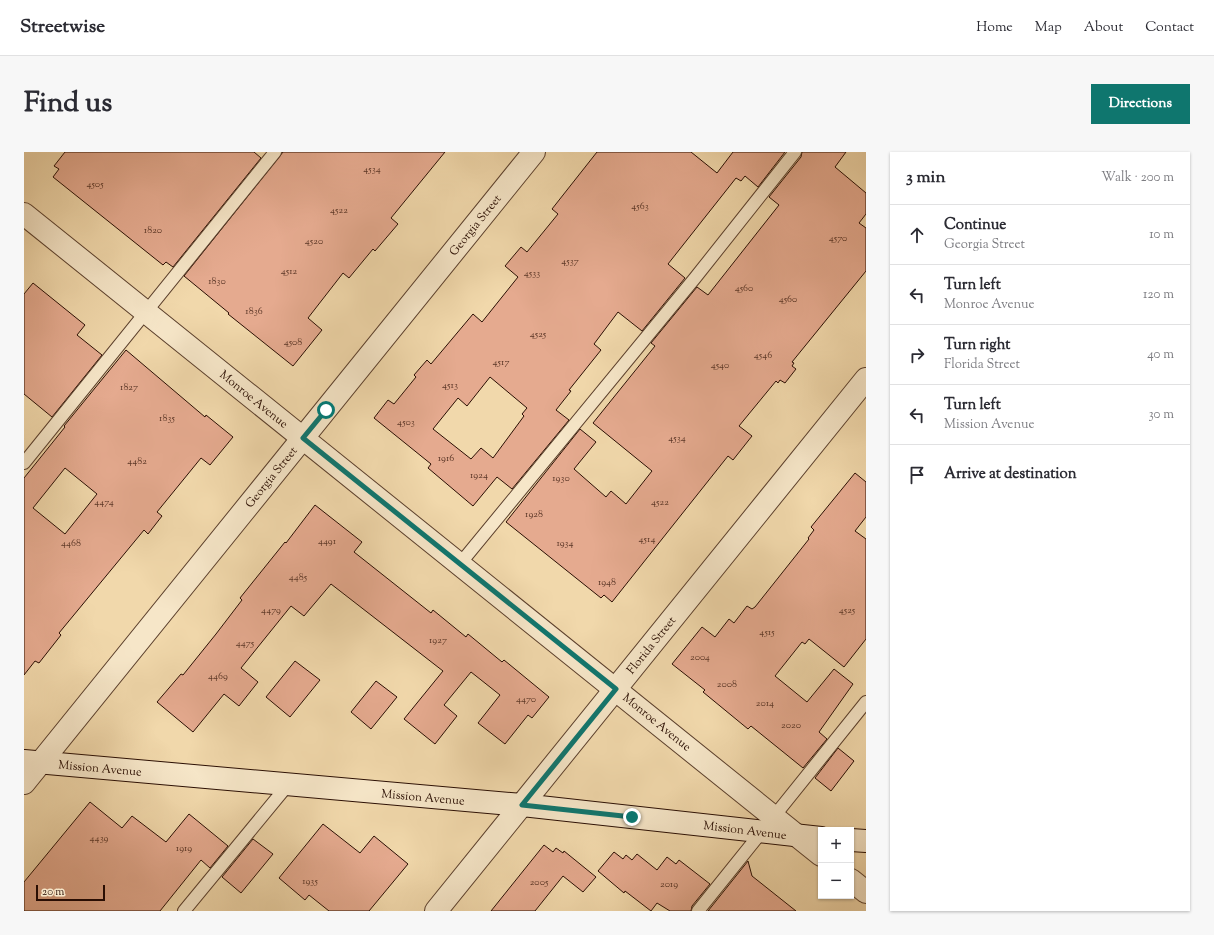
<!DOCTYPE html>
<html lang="en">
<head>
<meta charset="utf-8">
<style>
	:root { --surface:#fff; --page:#f7f7f7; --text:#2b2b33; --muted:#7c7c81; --line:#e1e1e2; --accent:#0f766e }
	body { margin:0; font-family:"Sorts Mill Goudy",serif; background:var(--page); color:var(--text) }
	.controls { position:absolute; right:12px; bottom:12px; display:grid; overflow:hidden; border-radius:0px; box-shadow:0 1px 3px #0004 }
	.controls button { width:36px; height:36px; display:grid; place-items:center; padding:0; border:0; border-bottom:1px solid var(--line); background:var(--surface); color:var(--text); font:20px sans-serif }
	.scale { position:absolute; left:12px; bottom:10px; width:69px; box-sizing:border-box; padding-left:4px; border:2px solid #2a0e03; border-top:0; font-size:11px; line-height:14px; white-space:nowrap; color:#2a0e03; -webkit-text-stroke:3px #f6e6c8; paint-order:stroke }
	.stop { position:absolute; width:12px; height:12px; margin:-9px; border:3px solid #0f766e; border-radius:50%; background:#fff }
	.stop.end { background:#0f766e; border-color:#fff; box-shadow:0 1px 4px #0008 }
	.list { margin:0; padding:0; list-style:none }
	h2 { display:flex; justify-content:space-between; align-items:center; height:52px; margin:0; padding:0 16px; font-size:17px }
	h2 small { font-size:13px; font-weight:400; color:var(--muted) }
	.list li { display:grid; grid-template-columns:26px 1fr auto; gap:12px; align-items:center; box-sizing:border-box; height:60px; padding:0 16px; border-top:1px solid var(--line) }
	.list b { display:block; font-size:15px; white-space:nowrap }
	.list p { margin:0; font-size:13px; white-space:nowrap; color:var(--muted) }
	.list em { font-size:13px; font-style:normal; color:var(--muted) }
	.icon { flex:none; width:22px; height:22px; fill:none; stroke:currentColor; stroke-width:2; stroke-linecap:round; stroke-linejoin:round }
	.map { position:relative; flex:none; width:842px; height:759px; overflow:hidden; border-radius:0px }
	header { display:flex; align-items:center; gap:24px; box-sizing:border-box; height:56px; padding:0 20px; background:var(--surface); border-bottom:1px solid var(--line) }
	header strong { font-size:19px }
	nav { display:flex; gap:22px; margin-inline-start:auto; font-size:14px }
	.intro { display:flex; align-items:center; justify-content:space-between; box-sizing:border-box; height:96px; padding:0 24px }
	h1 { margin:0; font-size:28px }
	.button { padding:10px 18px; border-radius:0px; background:var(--accent); color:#fff; font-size:14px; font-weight:700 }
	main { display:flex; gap:24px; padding:0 24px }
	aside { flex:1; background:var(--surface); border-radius:0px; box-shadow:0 1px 3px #0004 }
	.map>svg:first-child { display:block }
	.building { fill:#e5aa8f; stroke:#2a0e03; fill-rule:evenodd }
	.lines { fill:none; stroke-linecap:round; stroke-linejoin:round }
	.lane-casing { stroke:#5c402d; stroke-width:14 }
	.street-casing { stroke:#5c402d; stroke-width:24 }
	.secondary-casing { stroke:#2a0e03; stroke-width:24 }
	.lane { stroke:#f6e6c8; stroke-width:12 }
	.street { stroke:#f6e6c8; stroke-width:22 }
	.secondary { stroke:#f6e6c8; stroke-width:22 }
	.route { stroke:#0f766e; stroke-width:5 }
	.labels { text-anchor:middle; stroke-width:3; stroke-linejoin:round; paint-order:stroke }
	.number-label { font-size:10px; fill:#593526 }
	.street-label { font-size:12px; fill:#2a0e03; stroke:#f6e6c8 }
</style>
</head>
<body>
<header>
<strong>Streetwise</strong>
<nav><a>Home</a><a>Map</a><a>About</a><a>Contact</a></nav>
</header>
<div class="intro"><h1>Find us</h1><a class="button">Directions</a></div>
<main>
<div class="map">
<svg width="842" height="759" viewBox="0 0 842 759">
	<rect width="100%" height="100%" fill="#f1d8ab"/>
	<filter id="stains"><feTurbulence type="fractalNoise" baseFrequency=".005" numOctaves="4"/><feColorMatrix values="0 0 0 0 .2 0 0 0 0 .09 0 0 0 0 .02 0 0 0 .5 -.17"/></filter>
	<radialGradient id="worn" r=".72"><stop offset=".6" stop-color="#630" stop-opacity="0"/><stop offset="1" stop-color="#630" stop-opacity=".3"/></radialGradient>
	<g class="building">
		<polygon points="41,0 230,0 237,6 149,115 142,110 139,113 29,25 35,17 30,14"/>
		<polygon points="259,0 421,0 367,66 374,72 351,99 349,97 325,126 319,121 284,166 298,178 269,214 204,162 205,161 160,124"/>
		<path d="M573,0H667L693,21L709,0H761L734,35L721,24L717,29L712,26L644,112L661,126L618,179L594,160L570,192L577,198L545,238L547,239L532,258L545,268L488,337L473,325L449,354L404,316L407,312L350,266L364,248L370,252L392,225L390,223L403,208L407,212L449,162L458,170L494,125L481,114L497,95L503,100L534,62L528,57ZM466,225L503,256L498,262L500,264L469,306L457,296L447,307L409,277L434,246L443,254Z"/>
		<polygon points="778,0 822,0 811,15 842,41 842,62 835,71 842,76 842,119 768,210 770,211 768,214 772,217 761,231 756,228 754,231 752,229 715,274 728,284 709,308 704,304 588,450 580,443 577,446 482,370 556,277 572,290 550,317 582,345 587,339 602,352 628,319 569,271 631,194 627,191 673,135 684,143 755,53 745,45 777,5"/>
		<polygon points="9,131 61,173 53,183 78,203 28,265 0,242 0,142"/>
		<path d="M102,198L181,265L182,263L209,285L186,313L177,306L133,360L138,364L124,382L120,378L35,481L37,483L15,511L11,509L0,523V326L41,275L40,274ZM41,316L73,342L41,382L9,356Z"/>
		<polygon points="831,321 842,330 842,365 831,379 842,387 842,487 820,515 785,487 781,492 778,490 751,524 783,550 810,517 829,532 795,580 803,587 779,616 727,574 724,577 679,540 681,538 648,512 678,475 691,485 705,467 710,471 723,454 728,457 731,455 785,387 784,386 790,378 787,375"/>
		<polygon points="291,353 338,390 330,400 407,461 409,458 442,485 444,482 478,510 480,508 525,545 508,566 504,563 481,592 454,571 476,543 447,520 420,553 433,564 411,592 380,567 419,519 307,432 280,464 267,454 217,516 234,530 215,554 200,542 169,580 133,550 157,522 159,523 192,482 218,448 216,446 261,390 262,391"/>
		<polygon points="271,509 296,528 266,565 242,545"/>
		<polygon points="352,529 373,545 347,577 327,560"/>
		<polygon points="814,596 830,609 807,639 791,626"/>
		<polygon points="66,650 98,676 108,664 142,690 165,662 204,694 186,716 177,708 136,759 0,759 0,730"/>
		<polygon points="299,672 336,701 350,684 384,712 345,759 305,759 285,743 281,748 255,726"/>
		<polygon points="229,687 249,702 217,741 198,725"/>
		<polygon points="520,693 529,700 532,696 539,701 540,699 572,725 559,740 539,724 511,759 467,759"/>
		<polygon points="590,700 599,707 602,703 608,708 613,702 633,718 643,705 652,712 655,708 686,732 668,754 667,759 646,759 633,751 627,759 601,739 600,741 574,719"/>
		<polygon points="724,709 728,724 772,759 684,759"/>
	</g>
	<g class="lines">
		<defs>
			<g id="lane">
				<polyline points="0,311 251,0"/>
				<polyline points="435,413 671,126 771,0"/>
				<polyline points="160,759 263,634"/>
				<polyline points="674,759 842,550"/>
			</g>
			<g id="street">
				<polyline points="0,62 797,703"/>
				<polyline points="0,631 510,0"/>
				<polyline points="827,728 842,740"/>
				<polyline points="412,759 842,227"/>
			</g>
			<g id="secondary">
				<polyline points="0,609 498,653 797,686"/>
				<polyline points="827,688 842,689"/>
			</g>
		</defs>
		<use href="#lane" class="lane-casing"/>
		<use href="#street" class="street-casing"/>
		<use href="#secondary" class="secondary-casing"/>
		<use href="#lane" class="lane"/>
		<use href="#street" class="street"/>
		<use href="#secondary" class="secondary"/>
	</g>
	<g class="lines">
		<polyline class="route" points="302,258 279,286 592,537 498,653 608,665"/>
	</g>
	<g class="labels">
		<g class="number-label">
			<text x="348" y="20">4534</text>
			<text x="71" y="35">4505</text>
			<text x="616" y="57">4563</text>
			<text x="315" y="61">4522</text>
			<text x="129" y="81">1820</text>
			<text x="814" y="89">4570</text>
			<text x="290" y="92">4520</text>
			<text x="546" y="112">4537</text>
			<text x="265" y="122">4512</text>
			<text x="508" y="124">4533</text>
			<text x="193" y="132">1830</text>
			<text x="720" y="139">4560</text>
			<text x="764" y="150">4560</text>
			<text x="230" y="162">1836</text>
			<text x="514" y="185">4525</text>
			<text x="269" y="193">4508</text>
			<text x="739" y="206">4546</text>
			<text x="477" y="213">4517</text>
			<text x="696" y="216">4540</text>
			<text x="426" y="236">4513</text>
			<text x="105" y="238">1827</text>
			<text x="143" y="269">1835</text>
			<text x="382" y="273">4503</text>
			<text x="653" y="289">4534</text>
			<text x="422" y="309">1916</text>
			<text x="113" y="312">4482</text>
			<text x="455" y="326">1924</text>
			<text x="537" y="329">1930</text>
			<text x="80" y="353">4474</text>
			<text x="636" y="353">4522</text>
			<text x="510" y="365">1928</text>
			<text x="623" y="390">4514</text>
			<text x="303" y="392">4491</text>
			<text x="47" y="394">4468</text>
			<text x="541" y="394">1934</text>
			<text x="274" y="428">4485</text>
			<text x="583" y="433">1948</text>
			<text x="247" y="461">4479</text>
			<text x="823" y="461">4525</text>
			<text x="743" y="483">4515</text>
			<text x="414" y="491">1927</text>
			<text x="221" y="494">4475</text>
			<text x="676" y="508">2004</text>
			<text x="194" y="527">4469</text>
			<text x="703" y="535">2008</text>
			<text x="502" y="550">4470</text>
			<text x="741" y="554">2014</text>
			<text x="767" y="576">2020</text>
			<text x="75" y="689">4439</text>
			<text x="160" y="699">1919</text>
			<text x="286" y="732">1935</text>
			<text x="515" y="733">2005</text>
			<text x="645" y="735">2019</text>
		</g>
		<g class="street-label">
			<text transform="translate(451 73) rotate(-51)" y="4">Georgia Street</text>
			<text transform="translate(230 247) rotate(39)" y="4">Monroe Avenue</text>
			<text transform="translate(247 325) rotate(-51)" y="4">Georgia Street</text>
			<text transform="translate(627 493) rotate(-51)" y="4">Florida Street</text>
			<text transform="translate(633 570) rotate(39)" y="4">Monroe Avenue</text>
			<text transform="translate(76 616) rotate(5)" y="4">Mission Avenue</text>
			<text transform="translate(399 645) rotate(5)" y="4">Mission Avenue</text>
			<text transform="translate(721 678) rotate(7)" y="4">Mission Avenue</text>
		</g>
	</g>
	<rect width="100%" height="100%" filter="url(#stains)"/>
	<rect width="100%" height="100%" fill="url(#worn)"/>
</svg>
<div class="controls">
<button>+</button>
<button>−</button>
</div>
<div class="scale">20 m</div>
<div class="stop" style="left:302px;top:258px"></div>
<div class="stop end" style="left:608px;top:665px"></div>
</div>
<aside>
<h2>3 min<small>Walk · 200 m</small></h2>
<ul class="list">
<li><svg class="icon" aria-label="ahead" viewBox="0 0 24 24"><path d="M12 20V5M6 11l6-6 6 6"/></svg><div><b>Continue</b><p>Georgia Street</p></div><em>10 m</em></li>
<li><svg class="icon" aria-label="left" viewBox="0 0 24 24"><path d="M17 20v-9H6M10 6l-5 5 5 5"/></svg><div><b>Turn left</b><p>Monroe Avenue</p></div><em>120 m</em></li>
<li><svg class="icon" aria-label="right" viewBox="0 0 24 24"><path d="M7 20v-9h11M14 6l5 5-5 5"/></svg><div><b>Turn right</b><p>Florida Street</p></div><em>40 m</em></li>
<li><svg class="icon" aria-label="left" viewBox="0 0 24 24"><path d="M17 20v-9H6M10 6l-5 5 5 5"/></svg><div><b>Turn left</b><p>Mission Avenue</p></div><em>30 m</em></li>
<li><svg class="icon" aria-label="arrive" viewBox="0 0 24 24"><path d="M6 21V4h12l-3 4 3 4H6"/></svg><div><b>Arrive at destination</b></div></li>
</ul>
</aside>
</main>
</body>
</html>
